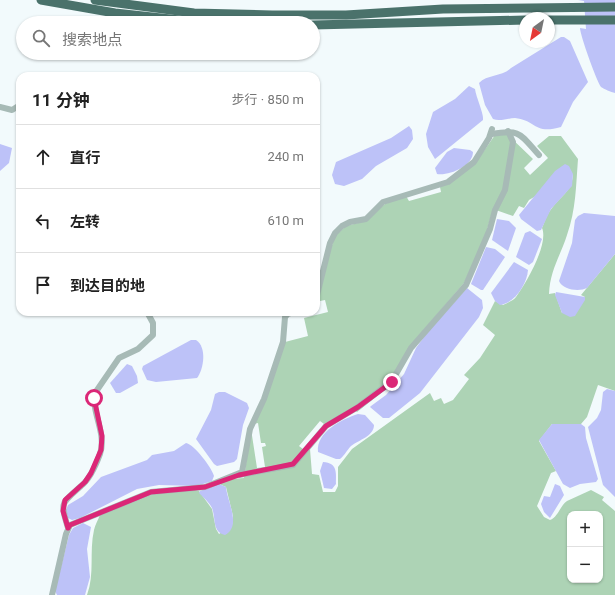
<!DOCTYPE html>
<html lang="zh">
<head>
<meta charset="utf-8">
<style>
	:root { --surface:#fff; --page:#f2f2f2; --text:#222; --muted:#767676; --line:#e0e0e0 }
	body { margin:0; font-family:Roboto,"Noto Sans SC",sans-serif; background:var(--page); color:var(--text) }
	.controls { position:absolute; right:12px; bottom:12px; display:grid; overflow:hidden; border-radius:8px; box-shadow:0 1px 3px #0004 }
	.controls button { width:36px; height:36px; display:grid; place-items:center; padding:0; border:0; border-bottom:1px solid var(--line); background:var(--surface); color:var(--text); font:20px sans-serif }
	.compass { position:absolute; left:519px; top:12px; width:36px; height:36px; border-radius:50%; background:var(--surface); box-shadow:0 1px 3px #0004; rotate:213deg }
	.stop { position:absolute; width:12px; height:12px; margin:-9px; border:3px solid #db2777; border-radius:50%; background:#fff }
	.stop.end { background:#db2777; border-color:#fff; box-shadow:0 1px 4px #0008 }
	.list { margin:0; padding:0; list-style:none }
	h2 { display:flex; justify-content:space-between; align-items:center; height:52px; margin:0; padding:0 16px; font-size:17px }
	h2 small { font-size:13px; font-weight:400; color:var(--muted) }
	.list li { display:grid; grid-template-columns:26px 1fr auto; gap:12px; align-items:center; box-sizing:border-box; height:64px; padding:0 16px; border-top:1px solid var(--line) }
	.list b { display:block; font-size:15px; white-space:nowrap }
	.list em { font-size:13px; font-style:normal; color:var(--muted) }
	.icon { flex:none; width:22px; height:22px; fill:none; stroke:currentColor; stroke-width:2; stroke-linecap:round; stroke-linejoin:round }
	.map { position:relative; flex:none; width:615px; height:595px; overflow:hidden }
	.search { position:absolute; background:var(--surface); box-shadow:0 1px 3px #0004; left:16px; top:16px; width:304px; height:44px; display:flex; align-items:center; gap:10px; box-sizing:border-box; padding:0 14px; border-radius:22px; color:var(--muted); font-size:15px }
	.panel { position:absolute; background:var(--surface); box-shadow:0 1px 3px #0004; left:16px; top:72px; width:304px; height:244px; border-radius:12px }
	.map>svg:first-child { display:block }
	.green { fill:#add3b5; fill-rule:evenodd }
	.water { fill:#bdc2f8 }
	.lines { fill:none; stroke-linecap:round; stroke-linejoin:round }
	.minor { stroke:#a7bab6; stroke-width:6 }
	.highway { stroke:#4a726b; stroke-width:9 }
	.route { stroke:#db2777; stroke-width:5 }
</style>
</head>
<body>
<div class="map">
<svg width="615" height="595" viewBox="0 0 615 595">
	<rect width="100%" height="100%" fill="#f2fafc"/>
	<path class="green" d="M506,133L533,159L524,168L530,175L548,158L537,146L549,136H561L578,159C576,185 576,210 567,235C560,257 550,270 549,294L555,293L562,313L585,297L581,295L615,254V391L598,385L587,417L581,424H552L539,441L556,471L551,473L537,506L544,517L550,520C558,517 560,506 567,501C575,497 583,494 591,490L604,497L602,500L615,511V595H87C95,574 89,552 94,530C95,525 98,520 100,515L156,493L188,490L199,491L212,509L216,529L219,534L232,525L233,516L226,487L219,484L230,479L244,478L251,429L257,468L265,467L262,447L266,446L265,443H261L258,423L254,424L285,342L308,336L304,318L328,312L325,300L320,301V283L335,236L346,226L362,222L385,204L406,196L409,201L441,192L440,187L474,165L495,135ZM573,174C572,191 562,195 552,208C547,214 545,221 542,228C549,244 526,283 516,297C514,300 507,303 503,305L495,301L483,325L495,335L480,358L464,375L469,379L453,400L444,404L441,398L434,401L430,393L352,449L338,467V486L335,492H323L319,475L312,474L310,449H303L299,446L320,421L324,424L353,409L357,412L393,383L410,346L464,283L484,240L493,209L513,216L519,206L524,208L529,200ZM570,514H600V580H570Z"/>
	<g class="water">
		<path d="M578,0H615V93C611,92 604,89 601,87C597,82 580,35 580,28L586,29L584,1Z"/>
		<path d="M561,37H564L570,41L588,82L573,102L561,127C534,135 536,120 515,118C508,118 500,122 493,119L485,105L479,83C487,74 502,77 511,68Z"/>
		<path d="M469,86L475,89C476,97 484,114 483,120L435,159L428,147L426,134L433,112L455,99Z"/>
		<polygon points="409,126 412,130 413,139 407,148 376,166 362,179 344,186 335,184 332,175 336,162 391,138"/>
		<polygon points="0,144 12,148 9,163 0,171"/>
		<path d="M454,148L470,150L473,152C473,166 449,176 437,174L435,168L447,152Z"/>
		<polygon points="565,164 569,166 573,174 572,186 551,209 541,230 537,231 521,219 519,215 555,171"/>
		<path d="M584,213L615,216V254L587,288C579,292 563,290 559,281L572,243L575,220L578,216Z"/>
		<polygon points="497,219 509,221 516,228 508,251 492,240"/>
		<polygon points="530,231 542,239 533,262 529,265 516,257 525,233"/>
		<polygon points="486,247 495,249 505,257 483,290 481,290 471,284"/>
		<path d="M514,262L528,270C527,284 515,303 500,305L495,301L491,293Z"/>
		<polygon points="467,288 482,300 483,308 479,317 420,393 389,418 383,418 370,407 371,406 386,395 404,374 416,348 427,333"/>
		<polygon points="556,292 585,297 585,300 575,316 570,317 562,313 555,295"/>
		<path d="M191,340H196C207,347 204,369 197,378L156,382L147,380L142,369L143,366Z"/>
		<polygon points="127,364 132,366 137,376 138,383 120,393 116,393 110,383"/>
		<polygon points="607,389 615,391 615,497 603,485 588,427 597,418 601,410 603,392"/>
		<polygon points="219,392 225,392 247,403 249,408 243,425 237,459 234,462 217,466 214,464 196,439 211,410 215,394"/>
		<path d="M358,414L365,415L374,425C374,436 359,440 351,446C347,450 345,455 340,459H336L318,452C316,432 342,419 358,414Z"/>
		<polygon points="552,424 581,424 585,427 586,438 598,479 596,482 580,484 570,488 563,484 539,440"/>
		<path d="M186,443C194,444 212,468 214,476L212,481L197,486L159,485L137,489L80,518L72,520L68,518L66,510L68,505L83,496L101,477L147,460L152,455L174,451Z"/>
		<path d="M323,462C338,463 336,473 336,484L332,489L324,488L320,471Z"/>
		<path d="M219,484L226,487C227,501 242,526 225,535C212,532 216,518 212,508C209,502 203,497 199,493L200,491Z"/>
		<polygon points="555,484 560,486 564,495 550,518 544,512 541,504 544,496 550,497"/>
		<polygon points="83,523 91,527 87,549 90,577 85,595 57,595 55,591 69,535 73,528"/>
	</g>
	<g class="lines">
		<g class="minor">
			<polyline points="0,107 12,110 20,105"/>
			<path d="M492,134C521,129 520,134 539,155"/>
			<polyline points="316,299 330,243 335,233 342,226 350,222 366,219 383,202 448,182 474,162 489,138 492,129"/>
			<polyline points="239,475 293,465 326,426 358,407 392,381 411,348 466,285 490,229 495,210 505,190 513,142 508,131"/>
			<path d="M68,528C60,501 61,504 81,486C90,479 96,465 100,454C107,433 91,413 95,393L119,358L138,349L153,335V323L147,312"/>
			<polyline points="52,595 66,534 70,525 151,492 205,487 242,472 250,429 264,399 283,342 285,317 288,314 294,312"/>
		</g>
		<g class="highway">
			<polyline points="41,0 115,13 207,23"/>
			<polyline points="95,0 194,13 272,15 346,15 443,9 615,7"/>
			<polyline points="549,20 615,20"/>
			<polyline points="313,25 525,20"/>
		</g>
	</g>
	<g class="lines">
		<polyline class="route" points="94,398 102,436 101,450 91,473 85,482 65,500 63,511 68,528 70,525 151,492 205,487 239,475 293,464 326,426 358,407 392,382"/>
	</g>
</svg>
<div class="controls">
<button>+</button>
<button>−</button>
</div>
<svg class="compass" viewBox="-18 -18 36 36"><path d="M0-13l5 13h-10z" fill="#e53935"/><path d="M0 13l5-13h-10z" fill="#767676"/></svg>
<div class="stop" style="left:94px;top:398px"></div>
<div class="stop end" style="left:392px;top:382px"></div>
<div class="search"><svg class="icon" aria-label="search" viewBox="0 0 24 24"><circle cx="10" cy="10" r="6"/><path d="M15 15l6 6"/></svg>搜索地点</div>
<section class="panel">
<h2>11 分钟<small>步行 · 850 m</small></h2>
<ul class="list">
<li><svg class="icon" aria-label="ahead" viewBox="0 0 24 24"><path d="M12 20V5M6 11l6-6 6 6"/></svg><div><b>直行</b></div><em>240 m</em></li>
<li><svg class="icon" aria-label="left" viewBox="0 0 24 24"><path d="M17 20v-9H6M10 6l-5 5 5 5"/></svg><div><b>左转</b></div><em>610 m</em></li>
<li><svg class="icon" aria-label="arrive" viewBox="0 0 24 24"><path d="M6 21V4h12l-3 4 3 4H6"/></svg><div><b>到达目的地</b></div></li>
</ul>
</section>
</div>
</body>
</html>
